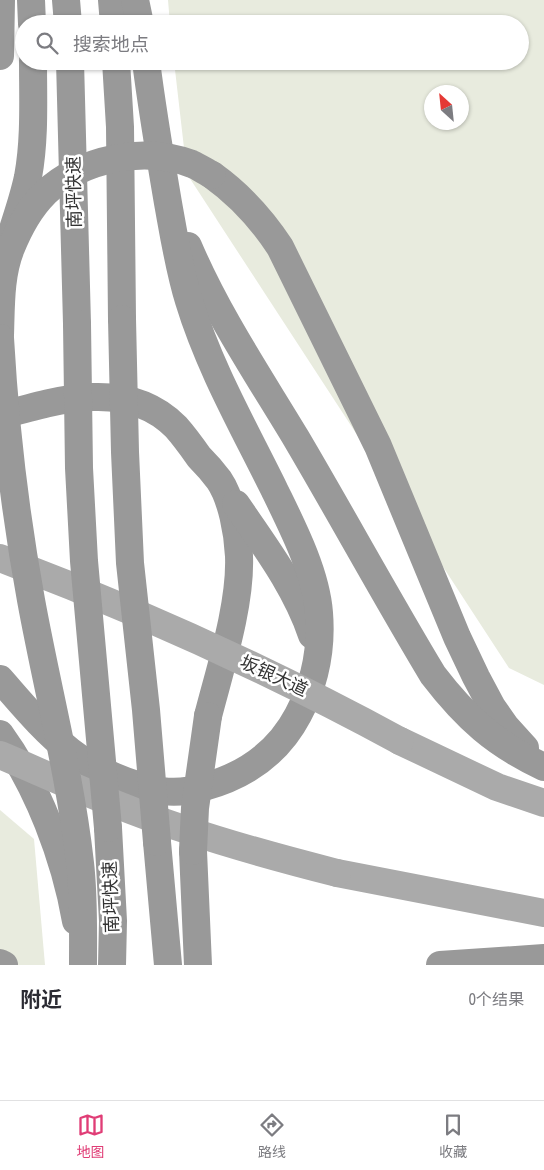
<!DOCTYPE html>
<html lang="zh">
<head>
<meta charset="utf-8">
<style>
	:root { --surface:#fff; --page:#f7f7f7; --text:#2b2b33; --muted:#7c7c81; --line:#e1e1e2; --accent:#e03d76 }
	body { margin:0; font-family:"Asap Condensed","Noto Sans SC",sans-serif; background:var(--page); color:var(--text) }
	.compass { position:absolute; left:424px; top:85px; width:45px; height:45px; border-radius:50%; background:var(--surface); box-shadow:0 1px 4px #0004; rotate:333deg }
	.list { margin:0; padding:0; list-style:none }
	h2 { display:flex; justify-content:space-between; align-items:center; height:65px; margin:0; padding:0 20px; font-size:21px }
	h2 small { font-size:16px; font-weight:400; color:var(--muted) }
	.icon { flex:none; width:28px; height:28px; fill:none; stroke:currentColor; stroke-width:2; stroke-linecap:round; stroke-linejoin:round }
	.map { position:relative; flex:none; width:544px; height:965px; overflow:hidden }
	.search { position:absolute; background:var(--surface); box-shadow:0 1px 4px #0004; left:15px; right:15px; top:15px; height:55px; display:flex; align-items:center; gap:12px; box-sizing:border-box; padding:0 18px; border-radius:28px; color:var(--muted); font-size:19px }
	.sheet { height:135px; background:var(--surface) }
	nav { display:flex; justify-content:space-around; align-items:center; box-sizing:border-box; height:70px; border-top:1px solid var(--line); background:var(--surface); font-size:14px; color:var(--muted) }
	nav a { display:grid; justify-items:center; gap:2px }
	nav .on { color:var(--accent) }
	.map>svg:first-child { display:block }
	.green { fill:#e8ebde; fill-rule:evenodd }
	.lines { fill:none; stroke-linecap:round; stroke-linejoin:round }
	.major { stroke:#aaa; stroke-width:28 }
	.highway { stroke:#999; stroke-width:28 }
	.major-bridge { stroke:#aaa; stroke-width:28 }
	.highway-bridge { stroke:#999; stroke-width:28 }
	.labels { text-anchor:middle; stroke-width:5; stroke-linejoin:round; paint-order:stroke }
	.street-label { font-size:18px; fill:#323232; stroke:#fff }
</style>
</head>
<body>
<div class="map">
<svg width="544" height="965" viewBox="0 0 544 965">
	<rect width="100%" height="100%" fill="#fff"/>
	<g class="green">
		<path d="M168,0H544V685L509,668L187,174L174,61H520V24H170ZM432,92H462V122H432Z"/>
		<polygon points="0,810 34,839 45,965 0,965"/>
	</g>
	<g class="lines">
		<g class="major">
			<polyline points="400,741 497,787 544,803"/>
			<polyline points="337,873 544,913"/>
		</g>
		<g class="highway">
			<polyline points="31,0 32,24"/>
			<polyline points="66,0 68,24"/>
			<polyline points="112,0 114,24"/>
			<polyline points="135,0 140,24"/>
			<polyline points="0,56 1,0"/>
			<polyline points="70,61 77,324"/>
			<polyline points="116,61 120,127 122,319"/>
			<path d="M212,175C240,195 261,218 280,247L378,446L457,637L476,677L492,707L506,727L525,748"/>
			<path d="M12,232C18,214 24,196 28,177C35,139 33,100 33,61"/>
			<path d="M188,246C217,314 258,375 296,438C342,516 386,597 433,675C466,718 495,744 544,767"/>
			<path d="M0,416C56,400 128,378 176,427C184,436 192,447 199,457C206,464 213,472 219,480C232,499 238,534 239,556C241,605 220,669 208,716"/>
			<path d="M236,504C264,545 296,587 312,635"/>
			<path d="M0,679C22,704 44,731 70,751C94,770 132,786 162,791C176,793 191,791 204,787C244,776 278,753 298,715C315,683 322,650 319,613C316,572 292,526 274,489C244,428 209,367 189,301C179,269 174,236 168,203C160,156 152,109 146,61"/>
			<path d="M0,734C38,786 65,858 76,921"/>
			<polyline points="108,828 113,921 112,965"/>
			<polyline points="157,842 168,965"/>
			<polyline points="193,851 198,965"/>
			<polyline points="0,963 4,965"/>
			<polyline points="440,965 544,958"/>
		</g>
		<g class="major-bridge">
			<path d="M0,558C137,610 271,671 400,741"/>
			<path d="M0,755C61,781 121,809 184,829C234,846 286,860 337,873"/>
		</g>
		<g class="highway-bridge">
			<polyline points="122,319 125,452 130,563 146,710 157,842"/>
			<polyline points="77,324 79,468 84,561 108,828"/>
			<path d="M0,335C1,306 0,275 11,248C19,228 30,208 45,193C83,158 143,146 192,164C199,167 206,172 212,175"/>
			<path d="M0,338C5,426 15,513 31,600C47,688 70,774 80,863C84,897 83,931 83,965"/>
			<polyline points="193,851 195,808 208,716"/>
		</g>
	</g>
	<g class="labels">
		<g class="street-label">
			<text transform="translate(74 192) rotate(-91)" y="6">南坪快速</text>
			<text transform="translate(274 676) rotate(25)" y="6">坂银大道</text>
			<text transform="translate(111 897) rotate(-92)" y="6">南坪快速</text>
		</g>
	</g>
</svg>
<svg class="compass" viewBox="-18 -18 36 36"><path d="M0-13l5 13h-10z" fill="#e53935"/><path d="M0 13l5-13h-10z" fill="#7c7c81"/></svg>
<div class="search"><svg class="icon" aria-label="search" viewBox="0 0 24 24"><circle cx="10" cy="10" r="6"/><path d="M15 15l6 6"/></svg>搜索地点</div>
</div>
<section class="sheet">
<h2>附近<small>0个结果</small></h2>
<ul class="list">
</ul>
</section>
<nav>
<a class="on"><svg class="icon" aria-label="map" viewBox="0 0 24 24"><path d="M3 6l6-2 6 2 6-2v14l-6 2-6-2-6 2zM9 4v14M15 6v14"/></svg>地图</a>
<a><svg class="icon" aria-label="directions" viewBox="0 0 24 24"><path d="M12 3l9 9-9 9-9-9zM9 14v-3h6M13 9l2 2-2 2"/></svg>路线</a>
<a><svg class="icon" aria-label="saved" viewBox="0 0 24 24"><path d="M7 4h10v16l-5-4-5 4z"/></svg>收藏</a>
</nav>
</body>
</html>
